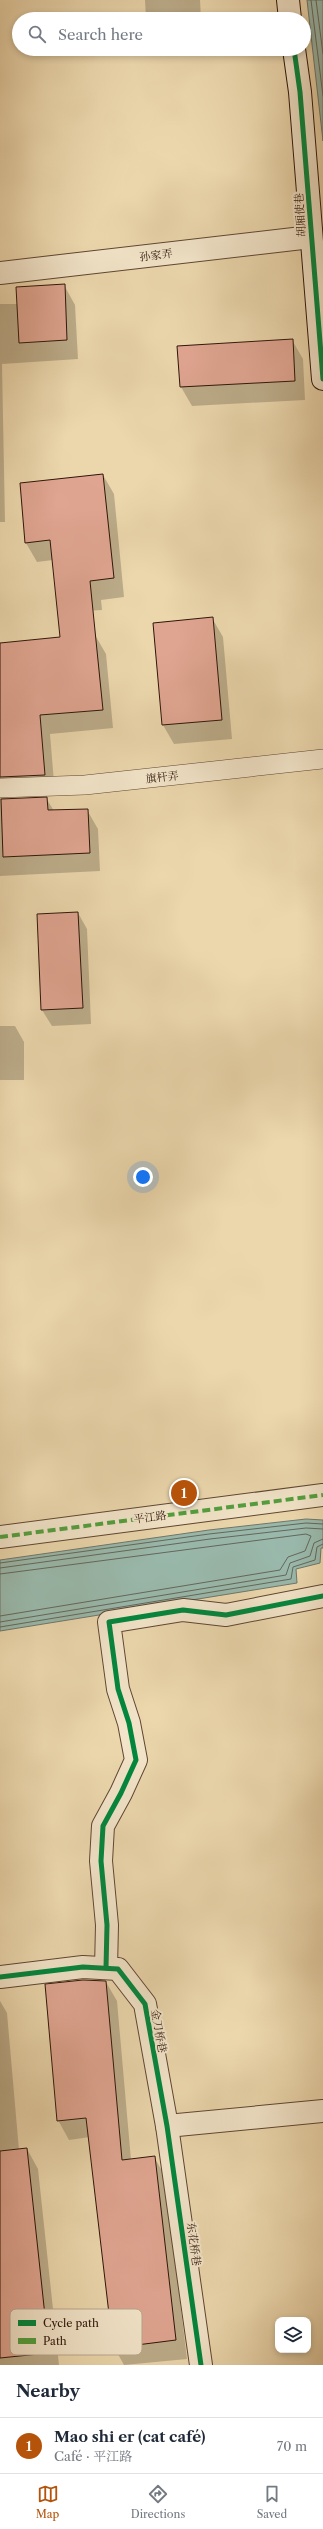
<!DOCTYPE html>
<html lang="en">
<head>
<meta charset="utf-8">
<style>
	:root { --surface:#fff; --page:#f6f6f7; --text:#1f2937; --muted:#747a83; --line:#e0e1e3; --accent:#b45309 }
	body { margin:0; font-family:"Libre Caslon Text","Noto Serif SC",serif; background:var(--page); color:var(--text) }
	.controls { position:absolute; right:12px; bottom:12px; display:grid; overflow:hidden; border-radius:8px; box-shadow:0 2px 6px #0003 }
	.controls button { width:36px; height:36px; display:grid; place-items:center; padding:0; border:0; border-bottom:1px solid var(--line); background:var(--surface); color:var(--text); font:20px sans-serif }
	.you { position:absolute; left:143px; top:1177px; width:14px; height:14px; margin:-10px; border:3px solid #fff; border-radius:50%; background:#1a73e8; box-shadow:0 0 0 6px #1a73e833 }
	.badge { display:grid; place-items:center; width:26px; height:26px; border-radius:50%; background:var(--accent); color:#fff; font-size:13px; font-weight:700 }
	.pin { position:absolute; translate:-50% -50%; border:2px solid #fff; box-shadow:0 1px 4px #0006 }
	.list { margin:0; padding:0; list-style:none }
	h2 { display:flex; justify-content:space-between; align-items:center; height:52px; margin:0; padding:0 16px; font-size:17px }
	h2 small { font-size:13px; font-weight:400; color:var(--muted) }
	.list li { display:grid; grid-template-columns:26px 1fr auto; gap:12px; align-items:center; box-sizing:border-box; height:56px; padding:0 16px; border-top:1px solid var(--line) }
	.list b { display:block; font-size:15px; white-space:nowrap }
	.list p { margin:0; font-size:13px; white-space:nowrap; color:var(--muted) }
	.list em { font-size:13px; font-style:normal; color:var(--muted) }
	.icon { flex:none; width:22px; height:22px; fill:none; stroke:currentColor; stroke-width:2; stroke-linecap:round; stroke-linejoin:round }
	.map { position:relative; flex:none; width:323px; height:2365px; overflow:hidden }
	.search { position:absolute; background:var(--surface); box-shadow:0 2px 6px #0003; left:12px; right:12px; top:12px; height:44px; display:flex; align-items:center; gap:10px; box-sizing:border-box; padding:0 14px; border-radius:22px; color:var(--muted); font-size:15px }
	.sheet { height:108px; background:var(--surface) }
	nav { display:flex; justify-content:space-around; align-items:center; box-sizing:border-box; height:56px; border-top:1px solid var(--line); background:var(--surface); font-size:11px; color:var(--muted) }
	nav a { display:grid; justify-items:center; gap:2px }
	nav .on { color:var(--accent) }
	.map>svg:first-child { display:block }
	.water { fill:#99b9ac; stroke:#6e776b }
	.shadow { fill:#0003 }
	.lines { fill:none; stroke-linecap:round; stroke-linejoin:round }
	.shore { stroke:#64675b; stroke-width:1 }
	.building { fill:#e0a591; stroke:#2e150a }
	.lane-casing { stroke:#5e4633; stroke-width:20 }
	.street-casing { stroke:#5e4633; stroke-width:24 }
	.secondary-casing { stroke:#2e150a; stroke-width:24 }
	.lane { stroke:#f3e5ca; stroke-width:19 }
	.street { stroke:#f3e5ca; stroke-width:22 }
	.secondary { stroke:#f3e5ca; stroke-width:22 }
	.quiet { stroke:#52a03e; stroke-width:4; stroke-dasharray:8 4; stroke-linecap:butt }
	.cycleway-casing { stroke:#f3e5ca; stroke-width:8 }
	.cycleway { stroke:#00873e; stroke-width:5 }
	.labels { text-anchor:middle; stroke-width:4; stroke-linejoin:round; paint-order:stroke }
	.street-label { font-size:11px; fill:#2e150a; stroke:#f3e5ca }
	.key { fill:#f3e5ca; stroke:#b8a790; stroke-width:1 }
	.key-label { font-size:11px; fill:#2e150a }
</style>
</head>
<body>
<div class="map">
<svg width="323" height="2365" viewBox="0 0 323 2365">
	<rect width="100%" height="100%" fill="#ecd7ad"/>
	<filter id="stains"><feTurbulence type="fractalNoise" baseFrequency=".005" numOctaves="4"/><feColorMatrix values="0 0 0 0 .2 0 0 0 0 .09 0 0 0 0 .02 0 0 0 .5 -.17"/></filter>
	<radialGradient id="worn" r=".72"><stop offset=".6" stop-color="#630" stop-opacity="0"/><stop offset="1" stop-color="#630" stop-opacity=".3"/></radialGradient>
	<g class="water">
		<polygon points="307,0 323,0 323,141"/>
		<polygon points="306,1519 323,1520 323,1548 321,1548 320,1563 296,1569 297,1583 0,1631 0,1560 209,1530"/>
	</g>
	<g class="shadow">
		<polygon points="145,0 200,0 201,19 146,19"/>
		<polygon points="64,285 75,305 78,359 2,364 5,522 0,522 0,304 18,304"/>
		<polygon points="292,340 303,359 305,400 192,406 181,387 178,346"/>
		<polygon points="103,475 114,494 124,597 101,600 102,610 67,612 53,560 37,562 26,543"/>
		<polygon points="212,618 223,637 232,739 174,744 163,725"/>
		<polygon points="95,635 106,654 113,728 50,734 55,794 10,796 3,800 46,798 54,811 87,810 98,829 100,871 0,876 0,644"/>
		<polygon points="78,913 87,929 91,1024 52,1026 42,1010 38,915"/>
		<polygon points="0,1026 15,1026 24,1042 24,1080 0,1080"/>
		<polygon points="106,1982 117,2001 131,2160 154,2157 165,2176 187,2359 124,2365 114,2347 90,2137 69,2140 58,2120"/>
		<polygon points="0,2001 7,2013 19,2150 27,2149 38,2169 59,2365 0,2365"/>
	</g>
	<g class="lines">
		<g class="shore">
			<polyline points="311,0 323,96"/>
			<polyline points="316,0 323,54"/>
			<polyline points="0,1563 209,1534 306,1523 323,1524"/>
			<polyline points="0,1568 210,1539 306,1528 323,1529"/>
			<polyline points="0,1574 306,1534 311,1536 305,1551 288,1557 280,1570 0,1616"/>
			<polyline points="0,1622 286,1575 290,1563 310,1556 314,1543 323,1539"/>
			<polyline points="0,1627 291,1579 293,1567 315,1560 317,1547 323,1544"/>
		</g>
	</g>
	<g class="building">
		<polygon points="65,284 67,340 19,343 16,287"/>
		<polygon points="293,339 295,381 180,387 177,346"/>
		<polygon points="103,474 114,578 90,581 103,710 40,715 45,775 0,777 0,643 60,637 50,540 25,543 20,483"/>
		<polygon points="213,617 222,720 162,725 153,623"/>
		<polygon points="47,797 48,810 88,809 90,853 3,857 1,799"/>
		<polygon points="78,912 83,1008 41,1010 37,914"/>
		<polygon points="83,1980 106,1981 122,2160 155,2156 176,2340 113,2348 86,2118 57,2121 45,1984"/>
		<polygon points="27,2148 49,2353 0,2358 0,2151"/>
	</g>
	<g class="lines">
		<defs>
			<polyline id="lane" points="0,788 85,785 323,759"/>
			<g id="street">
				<polyline points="0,273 311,237"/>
				<polyline points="0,1537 323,1495"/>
				<polyline points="106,1968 107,1925 101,1861 103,1826 121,1793 136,1760 129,1723 118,1689 109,1622 183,1610 226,1615 323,1596"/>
				<polyline points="0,1977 83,1967 118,1969 145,2004 167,2126 201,2365"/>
				<polyline points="167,2126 323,2111"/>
			</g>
			<g id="secondary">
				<polyline points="288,0 290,19"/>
				<polyline points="294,49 300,92 323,379"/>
			</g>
		</defs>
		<use href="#lane" class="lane-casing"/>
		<use href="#street" class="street-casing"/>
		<use href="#secondary" class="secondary-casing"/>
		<use href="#lane" class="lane"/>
		<use href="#street" class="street"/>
		<use href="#secondary" class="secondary"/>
		<polyline class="quiet" points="0,1537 323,1495"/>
		<defs>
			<g id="cycleway">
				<polyline points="294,49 300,92 323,379"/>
				<polyline points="106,1968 107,1925 101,1861 103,1826 121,1793 136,1760 129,1723 118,1689 109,1622 183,1610 226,1615 323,1596"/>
				<polyline points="0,1977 83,1967 118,1969 145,2004 167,2126 201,2365"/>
			</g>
		</defs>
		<use href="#cycleway" class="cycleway-casing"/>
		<use href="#cycleway" class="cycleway"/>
	</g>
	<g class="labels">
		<g class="street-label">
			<text transform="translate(300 215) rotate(-94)" y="4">胡厢使巷</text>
			<text transform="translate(156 255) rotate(-7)" y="4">孙家弄</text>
			<text transform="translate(162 777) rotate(-6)" y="4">旗杆弄</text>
			<text transform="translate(150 1517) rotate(-7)" y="4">平江路</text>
			<text transform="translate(159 2031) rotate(80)" y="4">金刀桥巷</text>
			<text transform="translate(194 2244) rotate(82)" y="4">东花桥巷</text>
		</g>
	</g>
	<rect x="10" y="2309" width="132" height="46" rx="6" class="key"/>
	<rect x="18" y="2320" width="18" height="6" fill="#00873e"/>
	<rect x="18" y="2338" width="18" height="6" fill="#52a03e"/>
	<g class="key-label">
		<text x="43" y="2327">Cycle path</text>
		<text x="43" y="2345">Path</text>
	</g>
	<rect width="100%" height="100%" filter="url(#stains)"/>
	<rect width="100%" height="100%" fill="url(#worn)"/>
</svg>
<div class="controls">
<button><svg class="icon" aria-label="layers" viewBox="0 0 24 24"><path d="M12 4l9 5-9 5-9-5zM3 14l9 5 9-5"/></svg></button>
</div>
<div class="you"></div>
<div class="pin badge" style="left:184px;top:1493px">1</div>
<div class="search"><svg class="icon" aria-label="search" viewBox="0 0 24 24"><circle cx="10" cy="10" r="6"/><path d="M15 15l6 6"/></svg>Search here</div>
</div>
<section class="sheet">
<h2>Nearby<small></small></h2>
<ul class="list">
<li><span class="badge">1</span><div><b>Mao shi er (cat café)</b><p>Café · 平江路</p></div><em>70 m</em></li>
</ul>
</section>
<nav>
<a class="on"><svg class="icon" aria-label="map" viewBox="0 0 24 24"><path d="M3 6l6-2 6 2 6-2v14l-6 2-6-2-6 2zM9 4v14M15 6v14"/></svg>Map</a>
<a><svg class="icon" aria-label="directions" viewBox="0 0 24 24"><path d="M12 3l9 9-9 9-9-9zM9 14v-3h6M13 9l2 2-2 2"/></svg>Directions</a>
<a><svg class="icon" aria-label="saved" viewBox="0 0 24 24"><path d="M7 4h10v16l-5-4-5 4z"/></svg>Saved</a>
</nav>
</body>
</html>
